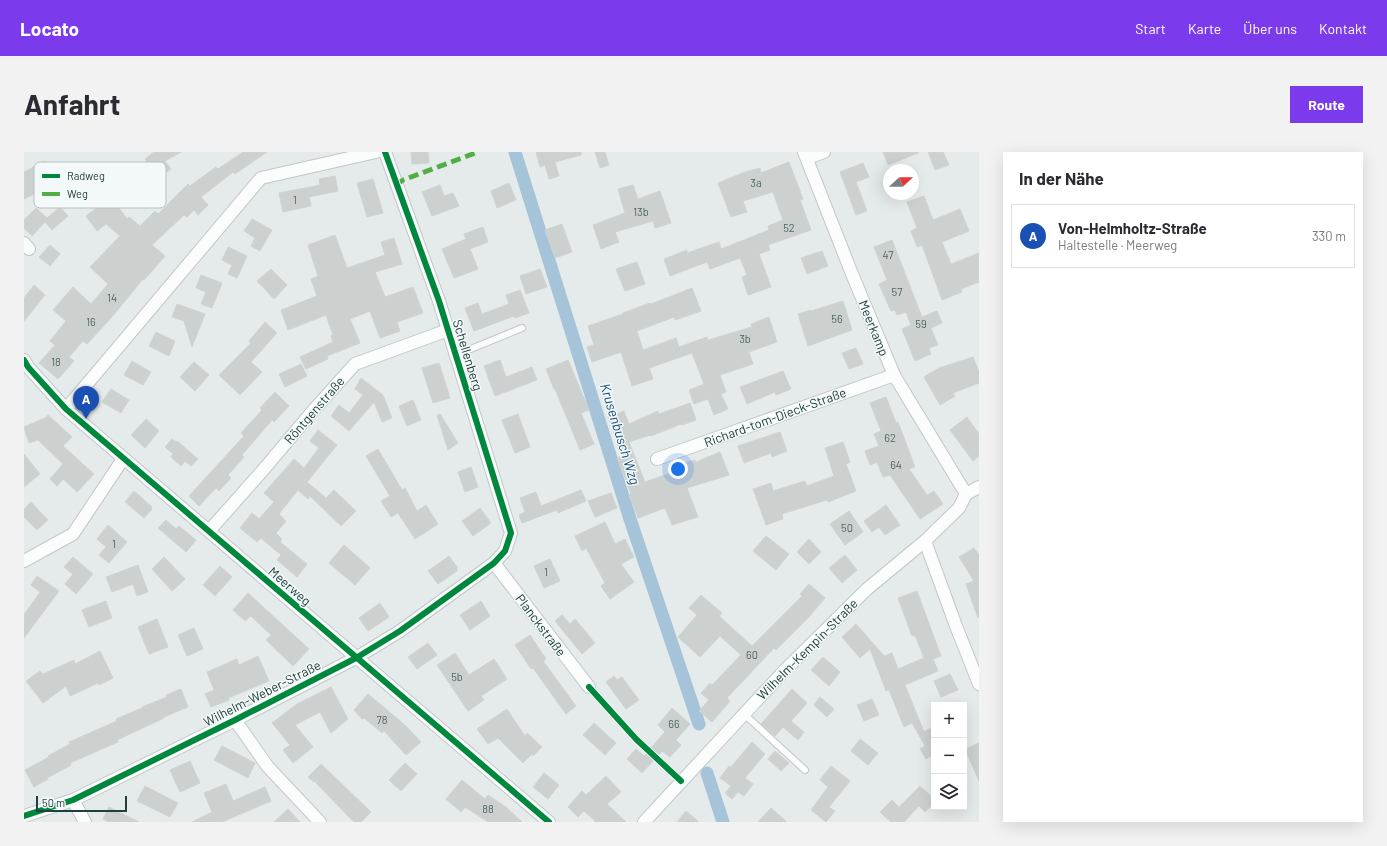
<!DOCTYPE html>
<html lang="de">
<head>
<meta charset="utf-8">
<style>
	:root { --surface:#fff; --page:#f2f2f3; --text:#2b2b33; --muted:#7c7c81; --line:#e1e1e2; --accent:#7c3aed }
	body { margin:0; font-family:Barlow,sans-serif; background:var(--page); color:var(--text) }
	.controls { position:absolute; right:12px; bottom:12px; display:grid; overflow:hidden; border-radius:0px; box-shadow:0 4px 16px #0002 }
	.controls button { width:36px; height:36px; display:grid; place-items:center; padding:0; border:0; border-bottom:1px solid var(--line); background:var(--surface); color:var(--text); font:20px sans-serif }
	.compass { position:absolute; left:859px; top:12px; width:36px; height:36px; border-radius:50%; background:var(--surface); box-shadow:0 4px 16px #0002; rotate:69deg }
	.scale { position:absolute; left:12px; bottom:10px; width:91px; box-sizing:border-box; padding-left:4px; border:2px solid #223e3e; border-top:0; font-size:11px; line-height:14px; white-space:nowrap; color:#223e3e; -webkit-text-stroke:3px #f3f9f8; paint-order:stroke }
	.you { position:absolute; left:654px; top:317px; width:14px; height:14px; margin:-10px; border:3px solid #fff; border-radius:50%; background:#1a73e8; box-shadow:0 0 0 6px #1a73e833 }
	.badge { display:grid; place-items:center; width:26px; height:26px; border-radius:50%; background:var(--accent); color:#fff; font-size:13px; font-weight:700 }
	.pin { position:absolute; translate:-50% -33px; filter:drop-shadow(0 1px 2px #0008) }
	.pin::after { content:''; position:absolute; top:21px; width:14px; height:12px; background:inherit; clip-path:polygon(0 0,100% 0,50% 100%) }
	.list { margin:0; padding:0; list-style:none }
	h2 { display:flex; justify-content:space-between; align-items:center; height:52px; margin:0; padding:0 16px; font-size:17px }
	h2 small { font-size:13px; font-weight:400; color:var(--muted) }
	.list li { display:grid; grid-template-columns:26px 1fr auto; gap:12px; align-items:center; box-sizing:border-box; height:64px; margin:0 8px 8px; padding:0 8px; border:1px solid var(--line); border-radius:0px }
	.list b { display:block; font-size:15px; white-space:nowrap }
	.list p { margin:0; font-size:13px; white-space:nowrap; color:var(--muted) }
	.list em { font-size:13px; font-style:normal; color:var(--muted) }
	.icon { flex:none; width:22px; height:22px; fill:none; stroke:currentColor; stroke-width:2; stroke-linecap:round; stroke-linejoin:round }
	.map { position:relative; flex:none; width:955px; height:670px; overflow:hidden; border-radius:0px }
	header { display:flex; align-items:center; gap:24px; box-sizing:border-box; height:56px; padding:0 20px; background:var(--accent); color:#fff }
	header strong { font-size:19px }
	nav { display:flex; gap:22px; margin-inline-start:auto; font-size:14px }
	.intro { display:flex; align-items:center; justify-content:space-between; box-sizing:border-box; height:96px; padding:0 24px }
	h1 { margin:0; font-size:28px }
	.button { padding:10px 18px; border-radius:0px; background:var(--accent); color:#fff; font-size:14px; font-weight:700 }
	main { display:flex; gap:24px; padding:0 24px }
	aside { flex:1; background:var(--surface); border-radius:0px; box-shadow:0 4px 16px #0002 }
	.map>svg:first-child { display:block }
	.lines { fill:none; stroke-linecap:round; stroke-linejoin:round }
	.canal { stroke:#a5c3d9; stroke-width:13 }
	.building { fill:#ccd1d0; stroke:#ced3d3 }
	.service-casing { stroke:#c2c7c7; stroke-width:8 }
	.minor-casing { stroke:#c2c7c7; stroke-width:14 }
	.service { stroke:#fbfcfc; stroke-width:6 }
	.minor { stroke:#fbfcfc; stroke-width:12 }
	.quiet { stroke:#53ad46; stroke-width:5; stroke-dasharray:10 5; stroke-linecap:butt }
	.cycleway-casing { stroke:#f3f9f8; stroke-width:8 }
	.cycleway { stroke:#00873e; stroke-width:6 }
	.labels { text-anchor:middle; stroke-width:3; stroke-linejoin:round; paint-order:stroke }
	.number-label { font-size:11px; fill:#4d6463 }
	.street-label { font-size:13px; fill:#223e3e; stroke:#f3f9f8 }
	.water-label { font-size:14px; font-style:italic; fill:#1b4f7b; stroke:#f3f9f8 }
	.key { fill:#f3f9f8; stroke:#b4c1c0; stroke-width:1 }
	.key-label { font-size:11px; fill:#223e3e }
</style>
</head>
<body>
<header>
<strong>Locato</strong>
<nav><a>Start</a><a>Karte</a><a>Über uns</a><a>Kontakt</a></nav>
</header>
<div class="intro"><h1>Anfahrt</h1><a class="button">Route</a></div>
<main>
<div class="map">
<svg width="955" height="670" viewBox="0 0 955 670">
	<rect width="100%" height="100%" fill="#e5eaea"/>
	<g class="lines">
		<g class="canal">
			<polyline points="491,0 606,367 675,572"/>
			<polyline points="683,621 699,670"/>
		</g>
	</g>
	<g class="building">
		<polygon points="130,0 157,0 141,9 147,17 129,30 124,22 129,18 121,7"/>
		<polygon points="219,0 243,0 211,22 209,20 177,45 184,53 174,63 170,58 163,65 160,63 128,93 141,104 120,128 119,127 87,166 63,192 59,189 45,205 50,209 34,227 15,211 31,193 26,189 42,169 29,158 49,135 67,152 84,132 66,115 96,84 82,72 73,79 62,64 87,45 103,67 105,65 116,74 131,59 134,62 164,32 166,34 192,15 194,17"/>
		<polygon points="387,0 404,0 405,11 388,12"/>
		<polygon points="512,0 557,0 557,3 531,10 535,24 525,27 521,13 516,15"/>
		<polygon points="571,0 581,0 585,13 576,16"/>
		<polygon points="859,0 894,0 894,1 864,13"/>
		<polygon points="904,0 919,0 925,13 911,18"/>
		<polygon points="21,9 32,31 0,47 0,20"/>
		<polygon points="765,10 779,47 776,48 787,78 744,93 746,98 735,102 747,135 724,143 718,125 723,123 716,106 686,117 683,110 646,124 640,107 663,98 663,101 695,90 697,97 745,78 744,74 759,68 749,40 719,49 723,60 707,65 694,31 721,20 736,16 737,21"/>
		<polygon points="839,11 845,25 832,30 843,59 832,63 816,20"/>
		<polygon points="311,24 314,39 285,45 287,54 259,60 255,41 296,33 295,27"/>
		<polygon points="349,27 359,61 343,65 333,31"/>
		<polygon points="485,31 492,48 473,56 467,39"/>
		<polygon points="416,33 420,44 429,41 435,54 408,64 398,40"/>
		<polygon points="609,33 614,47 636,39 647,71 631,76 629,69 591,80 595,90 577,97 569,73 601,61 594,37"/>
		<polygon points="900,44 909,68 936,57 945,79 918,90 927,112 955,101 955,130 937,137 938,140 918,148 898,93 893,95 887,79 893,76 883,50"/>
		<polygon points="36,55 44,64 28,78 21,70 8,84 0,76 0,68 12,56 23,66"/>
		<polygon points="228,67 248,78 236,99 227,94 231,86 220,79"/>
		<polygon points="538,72 548,100 531,106 521,78"/>
		<polygon points="459,75 464,90 446,97 454,117 430,126 418,97 442,87 440,82"/>
		<polygon points="311,83 323,116 361,103 357,90 370,86 378,112 351,120 361,145 389,135 399,161 373,170 376,179 356,186 346,159 326,167 336,191 303,204 304,207 282,217 276,205 309,190 307,184 309,183 302,163 264,178 257,158 293,144 287,127 294,124 284,93"/>
		<polygon points="868,88 898,165 913,159 918,171 907,176 914,193 905,196 907,202 891,209 878,177 887,173 882,160 873,163 871,158 867,159 855,132 863,128 850,95"/>
		<polygon points="26,93 36,102 26,114 15,105"/>
		<polygon points="204,95 223,104 213,126 204,122 208,113 198,108"/>
		<polygon points="798,99 804,114 783,122 777,106"/>
		<polygon points="613,110 621,132 601,139 592,117"/>
		<polygon points="247,117 263,133 250,147 233,129"/>
		<polygon points="516,117 523,135 502,142 496,124"/>
		<polygon points="177,123 198,131 188,156 177,152 182,140 172,136"/>
		<polygon points="10,133 21,143 0,169 0,146"/>
		<polygon points="668,136 677,159 651,168 650,165 613,179 619,198 652,186 655,195 683,185 684,188 728,175 727,172 745,165 753,190 725,200 729,212 696,223 702,240 697,242 704,257 690,263 684,247 670,252 665,238 680,232 668,201 625,216 629,227 608,234 597,200 568,210 563,195 570,193 564,174 599,162 599,161 626,151 627,152"/>
		<polygon points="496,138 505,161 491,166 490,164 450,179 441,156 454,151 458,162 485,152 482,143"/>
		<polygon points="819,149 828,178 784,194 774,162 787,158 787,159"/>
		<polygon points="153,152 181,162 168,195 160,169 148,165"/>
		<polygon points="241,170 253,181 227,210 238,220 216,243 195,223 227,191 225,189"/>
		<polygon points="132,180 151,189 145,204 125,194"/>
		<polygon points="832,196 839,212 825,217 818,201"/>
		<polygon points="949,205 955,220 955,231 929,241 931,244 916,253 900,225 915,216"/>
		<polygon points="476,208 482,225 508,215 513,228 471,244 460,214"/>
		<polygon points="544,208 565,258 557,261 570,292 556,298 531,237 530,237 522,217"/>
		<polygon points="108,209 127,220 119,233 100,223"/>
		<polygon points="170,210 185,223 171,239 156,225"/>
		<polygon points="415,211 426,246 409,251 398,216"/>
		<polygon points="277,212 283,224 261,235 255,222"/>
		<polygon points="759,219 767,237 752,243 751,240 723,252 716,235"/>
		<polygon points="337,226 359,243 368,266 358,270 350,250 325,279 307,264 315,253 325,261 339,243 331,237"/>
		<polygon points="87,237 105,248 97,261 78,250"/>
		<polygon points="251,240 265,254 250,270 248,268 218,303 220,305 204,323 207,326 195,339 192,336 175,354 165,344 220,284 217,281 238,258 236,256"/>
		<polygon points="862,245 872,271 874,270 891,315 885,317 903,343 910,339 919,352 896,367 866,323 859,325 853,310 846,313 841,299 855,294 850,282 857,279 846,251"/>
		<polygon points="389,248 397,268 383,274 375,254"/>
		<polygon points="666,251 672,268 658,273 657,272 627,284 626,283 605,290 621,330 658,317 656,312 671,308 672,310 696,300 705,323 663,336 674,365 648,373 641,356 614,366 605,343 607,342 593,306 598,304 584,265 600,259 605,272 634,259 635,262"/>
		<polygon points="416,262 434,291 424,298 413,263"/>
		<polygon points="494,262 506,295 491,301 478,268"/>
		<polygon points="24,263 48,285 39,294 70,322 53,340 39,327 33,334 26,327 39,312 14,288 5,291 0,275 21,266"/>
		<polygon points="943,265 955,282 955,304 949,309 926,278"/>
		<polygon points="122,267 135,279 121,296 107,283"/>
		<polygon points="294,278 313,293 283,330 302,346 310,338 332,359 317,374 286,344 284,347 274,338 255,362 262,369 252,381 258,387 256,390 283,412 273,425 253,408 257,403 237,386 233,390 216,376 228,361 235,367 250,350 240,341 270,307 280,316 295,296 286,289"/>
		<polygon points="756,280 763,299 748,305 747,301 720,311 714,294"/>
		<polygon points="148,287 152,290 153,289 174,307 167,314 161,309 157,314 147,305 149,302 141,295"/>
		<polygon points="819,290 826,310 822,312 832,339 804,350 803,348 758,362 759,367 742,373 729,337 747,331 749,339 781,329 783,334 810,324 801,296"/>
		<polygon points="354,297 378,338 381,336 393,359 402,353 414,372 391,387 374,361 367,365 357,349 366,344 342,304"/>
		<polygon points="0,302 16,322 0,335"/>
		<polygon points="447,315 454,335 441,340 434,320"/>
		<polygon points="557,338 562,349 534,361 533,358 498,371 495,363 501,360 496,346 512,340 517,354"/>
		<polygon points="110,339 128,355 127,356 128,357 120,366 101,350"/>
		<polygon points="587,341 593,356 571,365 564,349"/>
		<polygon points="7,350 24,368 13,378 0,365 0,357"/>
		<polygon points="862,353 876,373 861,383 855,375 848,380 840,369"/>
		<polygon points="456,356 467,371 449,384 438,369"/>
		<polygon points="825,359 839,380 821,393 806,372"/>
		<polygon points="142,368 152,377 155,374 172,388 162,400 134,376"/>
		<polygon points="581,370 591,392 601,387 610,405 597,412 610,430 586,447 577,434 581,431 562,396 558,399 551,384"/>
		<polygon points="84,373 103,390 85,411 75,403 82,395 73,387"/>
		<polygon points="742,384 765,402 752,418 729,399"/>
		<polygon points="785,387 797,400 785,412 773,400"/>
		<polygon points="320,393 346,416 331,433 305,411"/>
		<polygon points="950,396 955,403 955,465 954,466 942,432 950,429 935,405"/>
		<polygon points="821,403 833,418 818,431 805,416"/>
		<polygon points="425,404 433,415 433,419 414,432 404,419"/>
		<polygon points="49,405 69,422 52,442 41,432 49,422 40,415"/>
		<polygon points="140,405 161,427 148,439 128,417"/>
		<polygon points="526,407 536,429 520,436 510,414"/>
		<polygon points="114,413 124,440 113,444 109,432 88,440 82,425"/>
		<polygon points="196,414 208,425 191,444 179,433"/>
		<polygon points="13,424 35,439 0,486 0,463 16,440 7,433"/>
		<polygon points="785,432 801,446 784,466 752,498 750,496 703,546 706,549 688,570 675,559 685,548 677,541 686,531 688,533 717,503 696,484 676,505 654,485 673,463 665,456 677,443 698,461 695,464 728,494 778,444 776,442"/>
		<polygon points="893,439 917,504 909,507 914,519 881,533 900,580 910,574 910,609 907,604 902,607 896,597 901,594 888,571 880,575 865,538 862,539 846,497 836,506 818,485 832,472 860,504 868,501 874,517 900,506 891,483 888,484 874,446"/>
		<polygon points="224,441 285,497 269,514 242,488 247,483 227,464 221,469 209,458"/>
		<polygon points="82,449 88,466 65,475 58,458"/>
		<polygon points="457,449 466,464 446,478 436,463"/>
		<polygon points="356,451 365,465 344,479 335,466"/>
		<polygon points="538,463 546,472 551,467 571,491 558,502 531,469"/>
		<polygon points="133,467 144,495 125,502 114,475"/>
		<polygon points="170,476 179,497 163,504 154,483"/>
		<polygon points="506,483 522,507 519,509 552,554 542,562 509,516 507,517 491,493"/>
		<polygon points="404,491 413,503 393,517 384,505"/>
		<polygon points="76,499 89,526 75,533 74,531 46,544 42,534 19,551 2,529 16,519 19,522 50,508 51,512"/>
		<polygon points="431,501 445,523 470,507 483,527 457,544 460,548 444,559 413,513"/>
		<polygon points="234,504 245,529 204,546 205,548 187,555 181,542 190,538 183,520 213,507 215,513"/>
		<polygon points="799,505 816,520 805,534 787,518"/>
		<polygon points="926,522 934,538 917,545 910,529"/>
		<polygon points="590,524 593,528 598,525 615,548 602,557 582,530"/>
		<polygon points="307,535 324,567 307,581 296,560 271,573 289,595 269,611 259,598 266,593 248,571 273,552"/>
		<polygon points="157,537 164,555 140,565 140,566 93,588 94,590 46,611 47,613 23,626 24,627 10,635 1,618 25,605 24,604 46,592 45,590 93,569 92,567 118,556 118,555 143,545 142,543"/>
		<polygon points="768,537 783,551 767,569 780,580 774,588 759,575 751,584 737,572"/>
		<polygon points="344,542 382,574 397,590 382,603 360,579 358,581 340,566 338,567 330,558"/>
		<polygon points="796,545 810,557 803,565 790,553"/>
		<polygon points="848,547 855,563 840,569 833,553"/>
		<polygon points="648,556 666,572 652,588 657,593 646,605 638,599 618,621 603,607 612,597 620,604 641,580 634,573"/>
		<polygon points="483,557 501,584 503,581 518,595 509,604 508,602 499,611 474,586 464,592 453,577"/>
		<polygon points="570,571 592,591 581,603 559,583"/>
		<polygon points="836,587 854,601 844,613 827,599"/>
		<polygon points="728,590 741,602 721,626 729,632 720,644 714,640 708,647 701,641 707,634 696,626 705,614 707,615"/>
		<polygon points="955,591 955,629 941,597"/>
		<polygon points="198,594 231,611 224,626 190,608"/>
		<polygon points="751,599 765,611 757,619 744,607"/>
		<polygon points="166,609 176,631 156,640 146,618"/>
		<polygon points="381,611 393,622 377,639 365,628"/>
		<polygon points="297,612 347,660 337,670 330,670 292,631 294,628 290,630 284,625"/>
		<polygon points="807,614 826,629 805,655 811,659 802,670 787,658 804,635 796,628"/>
		<polygon points="520,621 535,633 524,647 509,635"/>
		<polygon points="582,624 597,640 583,652 602,670 572,670 560,659 554,665 544,655 558,639 562,643"/>
		<polygon points="438,628 461,647 464,643 482,655 498,670 464,670 441,655 437,660 422,647"/>
		<polygon points="202,632 209,649 241,635 247,649 198,670 168,670 188,660 180,641"/>
		<polygon points="121,634 154,651 146,665 113,649"/>
		<polygon points="896,634 910,647 910,651 901,660 895,654 880,670 867,670 856,660 868,648 875,655"/>
		<polygon points="85,655 115,670 85,670 79,667"/>
		<polygon points="747,656 763,670 734,670"/>
		<polygon points="264,657 276,670 250,670"/>
		<polygon points="662,659 675,670 653,670"/>
	</g>
	<g class="lines">
		<defs>
			<g id="service">
				<polyline points="432,203 498,176"/>
				<polyline points="719,561 781,618"/>
			</g>
			<g id="minor">
				<polyline points="780,0 828,122 870,223 942,342"/>
				<polyline points="783,6 800,0"/>
				<polyline points="0,91 5,97"/>
				<polyline points="0,208 4,215 42,257 525,670"/>
				<polyline points="42,257 237,26 352,0"/>
				<polyline points="633,307 870,223"/>
				<polyline points="185,379 240,317 287,261 331,212 424,178"/>
				<polyline points="901,389 932,474 955,532"/>
				<polyline points="0,409 49,382 99,307"/>
				<polyline points="470,411 565,535"/>
				<polyline points="211,568 244,615 296,670"/>
				<polyline points="49,648 61,670"/>
				<polyline points="0,664 49,648 211,568 332,506 376,479 470,411 481,399 487,381 415,149 361,0"/>
				<polyline points="620,670 760,519 843,437 901,389 935,356 942,342 955,335"/>
			</g>
		</defs>
		<use href="#service" class="service-casing"/>
		<use href="#minor" class="minor-casing"/>
		<use href="#service" class="service"/>
		<use href="#minor" class="minor"/>
		<polyline class="quiet" points="372,33 379,28 454,0"/>
		<defs>
			<g id="cycleway">
				<polyline points="0,208 4,215 42,257 525,670"/>
				<polyline points="565,535 612,587 657,629"/>
				<polyline points="0,664 49,648 211,568 332,506 376,479 470,411 481,399 487,381 415,149 361,0"/>
			</g>
		</defs>
		<use href="#cycleway" class="cycleway-casing"/>
		<use href="#cycleway" class="cycleway"/>
	</g>
	<g class="labels">
		<g class="number-label">
			<text x="732" y="35">3a</text>
			<text x="271" y="52">1</text>
			<text x="617" y="64">13b</text>
			<text x="765" y="80">52</text>
			<text x="864" y="107">47</text>
			<text x="873" y="144">57</text>
			<text x="88" y="150">14</text>
			<text x="813" y="171">56</text>
			<text x="67" y="174">16</text>
			<text x="897" y="176">59</text>
			<text x="721" y="191">3b</text>
			<text x="32" y="214">18</text>
			<text x="866" y="290">62</text>
			<text x="872" y="317">64</text>
			<text x="823" y="380">50</text>
			<text x="90" y="396">1</text>
			<text x="522" y="424">1</text>
			<text x="728" y="507">60</text>
			<text x="433" y="529">5b</text>
			<text x="358" y="572">78</text>
			<text x="650" y="576">66</text>
			<text x="464" y="661">88</text>
		</g>
		<g class="street-label">
			<text transform="translate(850 176) rotate(68)" y="5">Meerkamp</text>
			<text transform="translate(444 203) rotate(73)" y="5">Schellenberg</text>
			<text transform="translate(290 258) rotate(-49)" y="5">Röntgenstraße</text>
			<text transform="translate(751 265) rotate(-20)" y="5">Richard-tom-Dieck-Straße</text>
			<text transform="translate(266 434) rotate(41)" y="5">Meerweg</text>
			<text transform="translate(517 473) rotate(53)" y="5">Planckstraße</text>
			<text transform="translate(783 497) rotate(-45)" y="5">Wilhelm-Kempin-Straße</text>
			<text transform="translate(238 541) rotate(-27)" y="5">Wilhelm-Weber-Straße</text>
		</g>
		<g class="water-label">
			<text transform="translate(596 282) rotate(73)" y="5">Krusenbusch Wzg</text>
		</g>
	</g>
	<rect x="10" y="10" width="132" height="46" rx="6" class="key"/>
	<rect x="18" y="22" width="18" height="4" fill="#00873e"/>
	<rect x="18" y="40" width="18" height="4" fill="#53ad46"/>
	<g class="key-label">
		<text x="43" y="28">Radweg</text>
		<text x="43" y="46">Weg</text>
	</g>
</svg>
<div class="controls">
<button>+</button>
<button>−</button>
<button><svg class="icon" aria-label="layers" viewBox="0 0 24 24"><path d="M12 4l9 5-9 5-9-5zM3 14l9 5 9-5"/></svg></button>
</div>
<svg class="compass" viewBox="-18 -18 36 36"><path d="M0-13l5 13h-10z" fill="#e53935"/><path d="M0 13l5-13h-10z" fill="#7c7c81"/></svg>
<div class="scale">50 m</div>
<div class="you"></div>
<div class="pin badge" style="left:62px;top:267px;background:#1a4fb4">A</div>
</div>
<aside>
<h2>In der Nähe<small></small></h2>
<ul class="list">
<li><span class="badge" style="background:#1a4fb4">A</span><div><b>Von-Helmholtz-Straße</b><p>Haltestelle · Meerweg</p></div><em>330 m</em></li>
</ul>
</aside>
</main>
</body>
</html>
